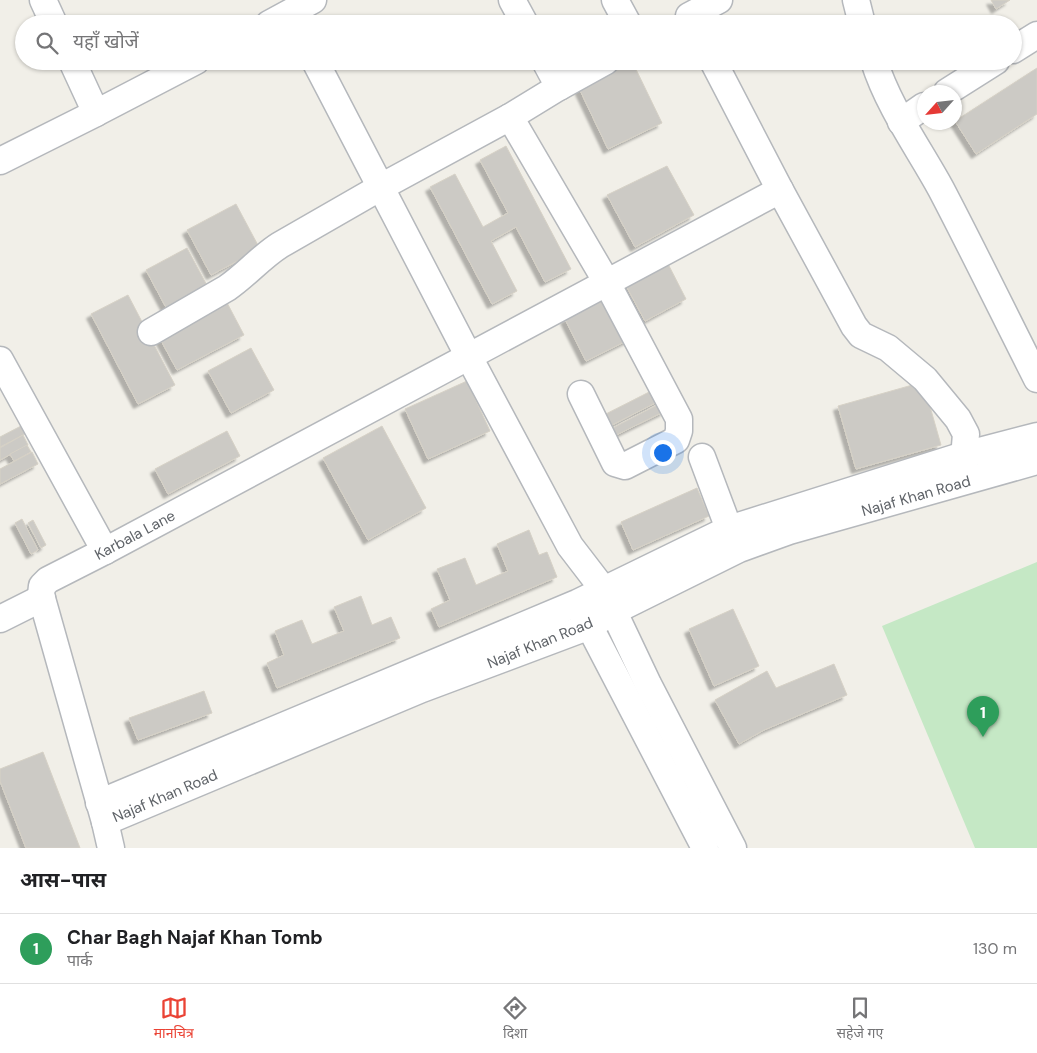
<!DOCTYPE html>
<html lang="hi">
<head>
<meta charset="utf-8">
<style>
	:root { --surface:#fff; --page:#f6f6f6; --text:#202124; --muted:#757577; --line:#e0e0e0; --accent:#ea4335 }
	body { margin:0; font-family:"DM Sans","Noto Sans Devanagari",sans-serif; background:var(--page); color:var(--text) }
	.compass { position:absolute; left:917px; top:85px; width:45px; height:45px; border-radius:50%; background:var(--surface); box-shadow:0 1px 4px #0004; rotate:243deg }
	.you { position:absolute; left:662px; top:452px; width:18px; height:18px; margin:-12px; border:4px solid #fff; border-radius:50%; background:#1a73e8; box-shadow:0 0 0 8px #1a73e833 }
	.badge { display:grid; place-items:center; width:32px; height:32px; border-radius:50%; background:var(--accent); color:#fff; font-size:16px; font-weight:700 }
	.pin { position:absolute; translate:-50% -41px; filter:drop-shadow(0 1px 2px #0008) }
	.pin::after { content:''; position:absolute; top:26px; width:18px; height:15px; background:inherit; clip-path:polygon(0 0,100% 0,50% 100%) }
	.list { margin:0; padding:0; list-style:none }
	h2 { display:flex; justify-content:space-between; align-items:center; height:65px; margin:0; padding:0 20px; font-size:21px }
	h2 small { font-size:16px; font-weight:400; color:var(--muted) }
	.list li { display:grid; grid-template-columns:32px 1fr auto; gap:15px; align-items:center; box-sizing:border-box; height:70px; padding:0 20px; border-top:1px solid var(--line) }
	.list b { display:block; font-size:19px; white-space:nowrap }
	.list p { margin:0; font-size:16px; white-space:nowrap; color:var(--muted) }
	.list em { font-size:16px; font-style:normal; color:var(--muted) }
	.icon { flex:none; width:28px; height:28px; fill:none; stroke:currentColor; stroke-width:2; stroke-linecap:round; stroke-linejoin:round }
	.map { position:relative; flex:none; width:1037px; height:848px; overflow:hidden }
	.search { position:absolute; background:var(--surface); box-shadow:0 1px 4px #0004; left:15px; right:15px; top:15px; height:55px; display:flex; align-items:center; gap:12px; box-sizing:border-box; padding:0 18px; border-radius:28px; color:var(--muted); font-size:19px }
	.sheet { height:135px; background:var(--surface) }
	nav { display:flex; justify-content:space-around; align-items:center; box-sizing:border-box; height:70px; border-top:1px solid var(--line); background:var(--surface); font-size:14px; color:var(--muted) }
	nav a { display:grid; justify-items:center; gap:2px }
	nav .on { color:var(--accent) }
	.map>svg:first-child { display:block }
	.green { fill:#c5e8c5 }
	.building { fill:#cccac5; stroke:#d6d1c6; filter:url(#shadow) }
	.lines { fill:none; stroke-linecap:round; stroke-linejoin:round }
	.minor-casing { stroke:#b5b8bc; stroke-width:29 }
	.minor { stroke:#fff; stroke-width:26 }
	.labels { text-anchor:middle; stroke-width:5; stroke-linejoin:round; paint-order:stroke }
	.street-label { font-size:15px; fill:#5f6368; stroke:#fff }
</style>
</head>
<body>
<div class="map">
<svg width="1037" height="848" viewBox="0 0 1037 848">
	<defs>
		<filter id="shadow"><feDropShadow dx="-4.5" dy="4.5" stdDeviation="1" flood-color="#0004"/></filter>
	</defs>
	<rect width="100%" height="100%" fill="#f1efe8"/>
	<polygon class="green" points="1037,562 1037,848 975,848 882,626"/>
	<g class="building">
		<polygon points="991,0 1010,0 996,9"/>
		<polygon points="628,61 632,61 662,123 608,149 578,86"/>
		<polygon points="1037,68 1037,114 976,154 955,121"/>
		<polygon points="506,146 571,269 545,282 516,227 491,241 517,291 492,304 430,187 455,174 483,227 508,213 480,160"/>
		<polygon points="667,166 694,215 635,247 607,195"/>
		<polygon points="236,204 260,249 211,275 187,230"/>
		<polygon points="187,248 210,291 169,313 146,270"/>
		<polygon points="665,258 686,299 645,321 623,280"/>
		<polygon points="128,295 175,385 138,404 91,314"/>
		<polygon points="611,296 632,338 586,361 565,319"/>
		<polygon points="224,297 244,335 177,370 157,333"/>
		<polygon points="251,348 274,390 231,413 208,371"/>
		<polygon points="467,381 490,431 428,459 405,409"/>
		<polygon points="923,382 941,445 856,469 838,406"/>
		<polygon points="659,387 665,398 602,430 596,419"/>
		<polygon points="661,403 665,411 608,439 605,432"/>
		<polygon points="21,426 25,434 0,447 0,437"/>
		<polygon points="382,426 426,508 368,540 323,458"/>
		<polygon points="227,431 240,456 168,494 155,469"/>
		<polygon points="23,435 28,445 0,460 0,448"/>
		<polygon points="27,445 31,452 14,461 10,454"/>
		<polygon points="32,452 38,464 0,484 0,469"/>
		<polygon points="697,488 709,516 633,550 621,522"/>
		<polygon points="22,519 38,550 31,554 15,523"/>
		<polygon points="33,520 46,545 41,548 28,523"/>
		<polygon points="529,530 539,555 547,552 557,577 439,627 431,609 450,600 437,569 465,558 476,585 508,571 497,544"/>
		<polygon points="361,596 372,625 391,617 400,638 277,688 267,663 284,655 275,631 302,620 312,644 344,631 334,607"/>
		<polygon points="733,609 759,666 714,686 689,629"/>
		<polygon points="834,664 847,695 764,730 739,744 715,700 767,671 776,688"/>
		<polygon points="204,691 212,713 138,740 129,718"/>
		<polygon points="43,752 80,848 26,848 0,781 0,769"/>
	</g>
	<g class="lines">
		<defs>
			<g id="minor">
				<polyline points="43,0 54,24"/>
				<polyline points="512,0 525,24"/>
				<polyline points="615,0 628,24"/>
				<polyline points="856,0 862,24"/>
				<polyline points="689,16 719,0"/>
				<polyline points="269,24 313,0"/>
				<polyline points="1013,50 1037,35"/>
				<polyline points="315,61 469,357 570,546 603,589 648,684 733,848"/>
				<polyline points="545,61 559,87"/>
				<polyline points="713,61 780,190 854,326 861,335 888,348 925,379 958,419 966,434 963,470"/>
				<path d="M874,61C889,108 918,147 941,189C974,252 1005,316 1037,379"/>
				<polyline points="947,92 996,61"/>
				<polyline points="96,113 196,61"/>
				<polyline points="510,117 606,281 679,419 679,431 676,440 625,466 615,463 581,394"/>
				<polyline points="901,122 924,106"/>
				<polyline points="0,161 96,113 72,61"/>
				<path d="M151,332L227,288C246,275 261,257 280,245L381,187L510,117L559,87L606,61"/>
				<polyline points="0,360 105,551"/>
				<polyline points="702,457 729,529 737,545"/>
				<polyline points="581,610 705,848"/>
				<polyline points="0,619 42,598"/>
				<polyline points="99,803 577,603 729,529 964,455 1037,436"/>
				<polyline points="105,822 422,689 590,626 614,611 739,549 789,531 1037,461"/>
				<path d="M111,848L105,822L41,595L42,586L48,580L105,551C330,431 554,309 780,190"/>
			</g>
		</defs>
		<use href="#minor" class="minor-casing"/>
		<use href="#minor" class="minor"/>
	</g>
	<g class="labels">
		<g class="street-label">
			<text transform="translate(916 496) rotate(-16)" y="5">Najaf Khan Road</text>
			<text transform="translate(135 535) rotate(-28)" y="5">Karbala Lane</text>
			<text transform="translate(540 643) rotate(-22)" y="5">Najaf Khan Road</text>
			<text transform="translate(165 796) rotate(-23)" y="5">Najaf Khan Road</text>
		</g>
	</g>
</svg>
<svg class="compass" viewBox="-18 -18 36 36"><path d="M0-13l5 13h-10z" fill="#e53935"/><path d="M0 13l5-13h-10z" fill="#757577"/></svg>
<div class="you"></div>
<div class="pin badge" style="left:983px;top:737px;background:#2e9e5b">1</div>
<div class="search"><svg class="icon" aria-label="search" viewBox="0 0 24 24"><circle cx="10" cy="10" r="6"/><path d="M15 15l6 6"/></svg>यहाँ खोजें</div>
</div>
<section class="sheet">
<h2>आस-पास<small></small></h2>
<ul class="list">
<li><span class="badge" style="background:#2e9e5b">1</span><div><b>Char Bagh Najaf Khan Tomb</b><p>पार्क</p></div><em>130 m</em></li>
</ul>
</section>
<nav>
<a class="on"><svg class="icon" aria-label="map" viewBox="0 0 24 24"><path d="M3 6l6-2 6 2 6-2v14l-6 2-6-2-6 2zM9 4v14M15 6v14"/></svg>मानचित्र</a>
<a><svg class="icon" aria-label="directions" viewBox="0 0 24 24"><path d="M12 3l9 9-9 9-9-9zM9 14v-3h6M13 9l2 2-2 2"/></svg>दिशा</a>
<a><svg class="icon" aria-label="saved" viewBox="0 0 24 24"><path d="M7 4h10v16l-5-4-5 4z"/></svg>सहेजे गए</a>
</nav>
</body>
</html>
